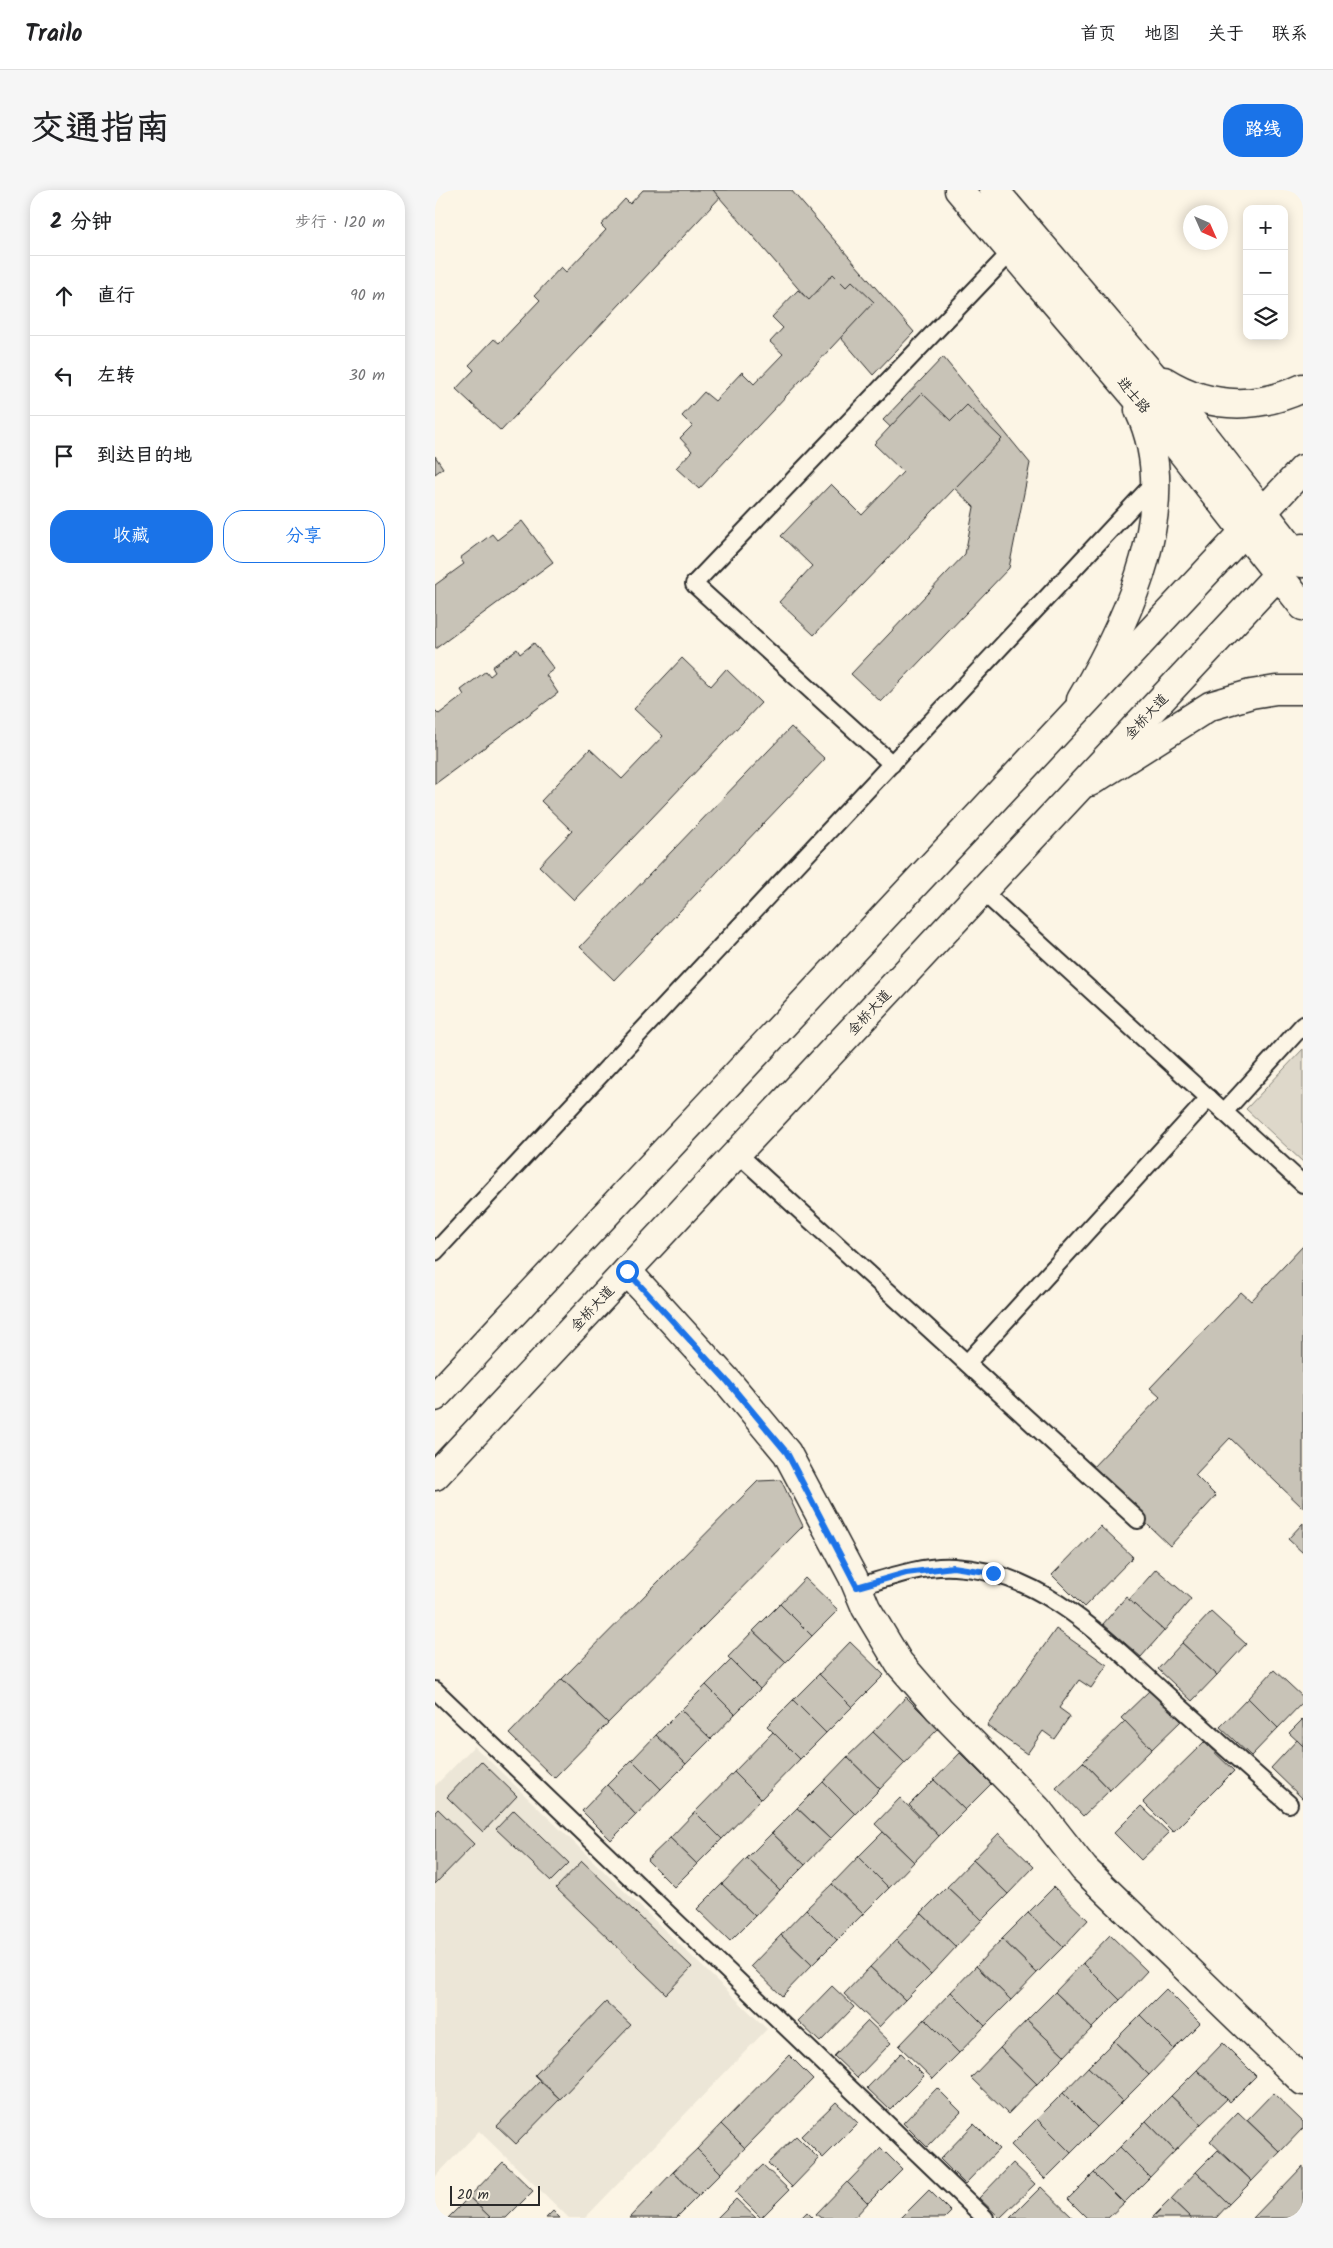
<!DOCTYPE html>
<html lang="zh">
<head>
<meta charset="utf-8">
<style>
	:root { --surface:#fff; --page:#f6f6f6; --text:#202124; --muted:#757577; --line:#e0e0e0; --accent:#1a73e8 }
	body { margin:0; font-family:Kalam,"LXGW WenKai TC",sans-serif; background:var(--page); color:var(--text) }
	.controls { position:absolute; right:15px; top:15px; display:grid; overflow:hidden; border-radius:10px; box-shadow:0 2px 12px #0003 }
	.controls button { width:45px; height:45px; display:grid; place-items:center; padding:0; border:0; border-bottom:1px solid var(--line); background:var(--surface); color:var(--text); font:25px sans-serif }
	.compass { position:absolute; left:748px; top:15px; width:45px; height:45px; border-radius:50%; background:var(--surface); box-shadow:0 2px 12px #0003; rotate:135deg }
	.scale { position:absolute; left:15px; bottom:12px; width:90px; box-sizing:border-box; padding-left:5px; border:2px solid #2b2b2b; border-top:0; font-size:14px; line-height:18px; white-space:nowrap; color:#2b2b2b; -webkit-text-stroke:4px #fcf5e5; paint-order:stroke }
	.stop { position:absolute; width:15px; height:15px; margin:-11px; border:4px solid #1a73e8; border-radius:50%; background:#fff }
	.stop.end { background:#1a73e8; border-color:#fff; box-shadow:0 1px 5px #0008 }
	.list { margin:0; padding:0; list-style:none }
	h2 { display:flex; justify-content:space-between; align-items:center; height:65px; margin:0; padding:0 20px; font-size:21px }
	h2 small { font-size:16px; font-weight:400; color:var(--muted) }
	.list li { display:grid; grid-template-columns:32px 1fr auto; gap:15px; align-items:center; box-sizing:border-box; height:80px; padding:0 20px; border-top:1px solid var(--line) }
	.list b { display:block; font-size:19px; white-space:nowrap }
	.list em { font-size:16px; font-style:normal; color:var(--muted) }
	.actions { display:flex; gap:10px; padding:15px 20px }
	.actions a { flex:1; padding:11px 0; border:1px solid var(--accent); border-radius:20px; text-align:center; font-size:18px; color:var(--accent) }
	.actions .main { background:var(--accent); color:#fff }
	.icon { flex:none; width:28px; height:28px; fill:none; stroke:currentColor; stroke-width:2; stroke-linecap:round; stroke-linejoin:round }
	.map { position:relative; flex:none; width:868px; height:2028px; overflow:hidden; border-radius:20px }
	header { display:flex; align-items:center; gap:30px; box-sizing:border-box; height:70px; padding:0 25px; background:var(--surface); border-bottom:1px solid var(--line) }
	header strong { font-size:24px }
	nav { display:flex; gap:28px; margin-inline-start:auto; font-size:18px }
	.intro { display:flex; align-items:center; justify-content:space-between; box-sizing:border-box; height:120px; padding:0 30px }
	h1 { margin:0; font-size:35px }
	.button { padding:12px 22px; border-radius:20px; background:var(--accent); color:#fff; font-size:18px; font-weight:700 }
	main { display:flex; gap:30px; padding:0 30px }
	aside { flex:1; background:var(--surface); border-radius:20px; box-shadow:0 2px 12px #0003 }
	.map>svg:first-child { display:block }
	.built { fill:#ece6d7 }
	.green { fill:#ded8ca; stroke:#84827a }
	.building { fill:#c8c3b7; stroke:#2b2b2b }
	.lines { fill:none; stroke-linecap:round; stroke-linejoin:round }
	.service-casing { stroke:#2b2b2b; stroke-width:20 }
	.minor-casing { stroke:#2b2b2b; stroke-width:31 }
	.secondary-casing { stroke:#2b2b2b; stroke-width:31 }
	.trunk-casing { stroke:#2b2b2b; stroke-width:31 }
	.service { stroke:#fcf5e5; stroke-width:16 }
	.minor { stroke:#fcf5e5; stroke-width:28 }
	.secondary { stroke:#fcf5e5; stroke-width:28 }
	.trunk { stroke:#fcf5e5; stroke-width:28 }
	.route { stroke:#1a73e8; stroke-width:6 }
	.labels { text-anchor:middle; stroke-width:4; stroke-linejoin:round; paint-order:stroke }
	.street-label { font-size:14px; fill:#2b2b2b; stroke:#fcf5e5 }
</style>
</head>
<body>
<header>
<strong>Trailo</strong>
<nav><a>首页</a><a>地图</a><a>关于</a><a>联系</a></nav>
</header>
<div class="intro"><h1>交通指南</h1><a class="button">路线</a></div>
<main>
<aside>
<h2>2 分钟<small>步行 · 120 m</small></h2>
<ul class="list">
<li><svg class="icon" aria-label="ahead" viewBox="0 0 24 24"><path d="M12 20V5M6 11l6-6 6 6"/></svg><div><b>直行</b></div><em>90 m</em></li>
<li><svg class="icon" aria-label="left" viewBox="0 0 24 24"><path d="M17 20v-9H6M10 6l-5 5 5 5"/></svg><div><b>左转</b></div><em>30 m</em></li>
<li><svg class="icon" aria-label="arrive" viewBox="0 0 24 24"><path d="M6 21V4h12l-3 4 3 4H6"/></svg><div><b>到达目的地</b></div></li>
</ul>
<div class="actions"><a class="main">收藏</a><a>分享</a></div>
</aside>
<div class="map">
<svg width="868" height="2028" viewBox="0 0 868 2028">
	<rect width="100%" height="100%" fill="#fcf5e5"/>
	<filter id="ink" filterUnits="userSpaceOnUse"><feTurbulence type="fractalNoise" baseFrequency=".02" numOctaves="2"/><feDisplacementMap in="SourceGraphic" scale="10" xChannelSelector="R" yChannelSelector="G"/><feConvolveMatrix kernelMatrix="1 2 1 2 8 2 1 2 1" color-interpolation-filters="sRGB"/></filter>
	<g filter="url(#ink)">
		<polygon class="built" points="39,1556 332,1839 150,2028 134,2028 44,1941 0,1987 0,1596"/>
		<polygon class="green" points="868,859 868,972 811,919"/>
		<g class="building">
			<polygon points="208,0 292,0 66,241 21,199 39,180 34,175 59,149 64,153 105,110 100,105 126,77 131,82 171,40 166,35 190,9 195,14"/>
			<polygon points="278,0 356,0 479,142 438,185"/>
			<polygon points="398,84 411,97 417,91 439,112 264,299 241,278 257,261 245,248 257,236 247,226 269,202 280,211 307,182 319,194 348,164 335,152 348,138 337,127 363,100 374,110"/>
			<polygon points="508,167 595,273 574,378 446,512 416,484 530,364 539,317 448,230"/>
			<polygon points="487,203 516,231 532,215 567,249 379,445 344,412 377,376 346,346 396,294 427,325 468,282 439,254"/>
			<polygon points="0,266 8,278 0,284"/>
			<polygon points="87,331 118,372 0,459 0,395 29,374 25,368 57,344 62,350"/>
			<polygon points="99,453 119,479 111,485 123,503 0,594 0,520 4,524 29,505 26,500 51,481 55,486 60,482 57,477 82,459 85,464"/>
			<polygon points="247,468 276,496 291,479 326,513 139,710 104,676 137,641 106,611 155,559 187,589 228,546 199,519"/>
			<polygon points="356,537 390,569 179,790 145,757"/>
			<polygon points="868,1056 868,1318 795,1248 760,1285 781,1306 735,1356 655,1280 725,1207 715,1198 806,1102 816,1111"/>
			<polygon points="346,1290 368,1336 173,1533 127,1489 323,1291"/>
			<polygon points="868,1333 868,1363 853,1349"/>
			<polygon points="665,1336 698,1367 649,1417 617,1385"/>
			<polygon points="721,1379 756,1409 729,1441 694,1410"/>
			<polygon points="370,1388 403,1420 377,1446 345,1414"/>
			<polygon points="691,1407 729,1441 706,1467 668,1434"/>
			<polygon points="345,1414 377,1446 351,1472 318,1441"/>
			<polygon points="776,1422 811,1454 782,1485 747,1453"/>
			<polygon points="621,1439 672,1475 656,1498 644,1490 624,1518 635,1526 619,1549 608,1541 592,1564 552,1536"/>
			<polygon points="318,1441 351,1472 325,1499 293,1467"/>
			<polygon points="415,1452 449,1485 417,1517 384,1484"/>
			<polygon points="747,1453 782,1485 757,1511 723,1479"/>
			<polygon points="296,1470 325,1499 300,1524 271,1495"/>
			<polygon points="839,1480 868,1507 868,1512 843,1538 813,1508"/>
			<polygon points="384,1484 417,1517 391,1543 358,1510"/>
			<polygon points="127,1489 173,1533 119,1588 74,1544"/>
			<polygon points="271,1495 300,1524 276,1549 246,1520"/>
			<polygon points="715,1500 746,1531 717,1559 686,1528"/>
			<polygon points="471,1507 503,1539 470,1573 438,1542"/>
			<polygon points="813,1508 843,1538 816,1566 785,1537"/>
			<polygon points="358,1510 391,1543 365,1569 332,1536"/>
			<polygon points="246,1520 276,1549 251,1574 221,1545"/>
			<polygon points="868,1529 868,1556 854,1543"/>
			<polygon points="690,1531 717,1559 675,1600 648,1572"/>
			<polygon points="338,1542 365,1569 326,1609 299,1582"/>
			<polygon points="438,1542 470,1573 445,1599 412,1567"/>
			<polygon points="221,1545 251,1574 226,1599 197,1570"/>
			<polygon points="862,1550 868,1556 868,1609 836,1578"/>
			<polygon points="769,1552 799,1581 738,1642 708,1612"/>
			<polygon points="525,1563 556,1594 530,1620 499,1590"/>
			<polygon points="412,1567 445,1599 420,1624 388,1592"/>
			<polygon points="197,1570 226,1599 201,1625 172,1595"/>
			<polygon points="46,1571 82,1606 48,1642 12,1607"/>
			<polygon points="648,1572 675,1600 648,1626 621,1598"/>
			<polygon points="299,1582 326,1609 287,1649 260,1622"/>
			<polygon points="499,1590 530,1620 504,1646 474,1615"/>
			<polygon points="388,1592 420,1624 395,1649 362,1618"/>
			<polygon points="172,1595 201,1625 176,1650 147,1621"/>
			<polygon points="465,1608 504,1646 479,1672 440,1634"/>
			<polygon points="706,1616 734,1643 706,1670 679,1643"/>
			<polygon points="362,1618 395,1649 370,1675 337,1643"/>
			<polygon points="3,1619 39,1654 0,1694 0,1622"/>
			<polygon points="79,1620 134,1673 116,1691 61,1639"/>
			<polygon points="260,1622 287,1649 262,1674 235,1648"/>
			<polygon points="448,1642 479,1672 454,1698 423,1667"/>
			<polygon points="337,1643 370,1675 345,1700 312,1668"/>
			<polygon points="564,1643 599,1677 573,1704 538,1670"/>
			<polygon points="235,1648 262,1674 239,1697 212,1670"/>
			<polygon points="423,1667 454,1698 428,1724 397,1694"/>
			<polygon points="312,1668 345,1700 320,1726 287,1694"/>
			<polygon points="538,1670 573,1704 547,1730 512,1697"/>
			<polygon points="147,1671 257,1777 231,1804 121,1698"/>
			<polygon points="287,1694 320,1726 295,1751 262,1719"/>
			<polygon points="397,1694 428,1724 402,1750 371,1719"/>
			<polygon points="512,1697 547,1730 521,1757 486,1723"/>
			<polygon points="619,1697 653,1730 628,1757 593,1723"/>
			<polygon points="371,1719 402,1750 377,1775 346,1745"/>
			<polygon points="486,1723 521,1757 496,1784 461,1750"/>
			<polygon points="593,1723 628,1757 602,1783 567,1749"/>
			<polygon points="346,1745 377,1775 347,1806 316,1776"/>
			<polygon points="675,1745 712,1781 685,1810 648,1773"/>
			<polygon points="567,1749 602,1783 576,1810 541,1776"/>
			<polygon points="461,1750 496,1784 470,1810 435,1777"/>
			<polygon points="648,1773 685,1810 657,1838 620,1802"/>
			<polygon points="541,1776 576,1810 550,1836 516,1802"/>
			<polygon points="435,1777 470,1810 444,1837 409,1804"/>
			<polygon points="397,1796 419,1817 385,1852 363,1831"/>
			<polygon points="731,1799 765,1833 739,1859 705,1825"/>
			<polygon points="516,1802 550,1836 524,1863 490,1829"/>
			<polygon points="620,1802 657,1838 630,1866 592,1830"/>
			<polygon points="171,1812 196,1835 125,1909 100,1885"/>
			<polygon points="705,1825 739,1859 714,1885 679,1851"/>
			<polygon points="490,1829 524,1863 498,1889 464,1856"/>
			<polygon points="592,1830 630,1866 602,1894 565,1858"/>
			<polygon points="433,1831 456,1853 422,1888 399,1866"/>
			<polygon points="679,1851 714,1885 688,1911 653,1877"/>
			<polygon points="788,1853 821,1886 795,1912 762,1880"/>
			<polygon points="565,1858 602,1894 573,1924 536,1888"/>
			<polygon points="466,1863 489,1886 455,1920 432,1898"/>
			<polygon points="354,1865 378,1889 310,1958 286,1934"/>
			<polygon points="653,1877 688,1911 662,1937 628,1903"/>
			<polygon points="762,1880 792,1909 766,1934 736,1906"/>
			<polygon points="105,1891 125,1909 81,1954 62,1936"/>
			<polygon points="502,1898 526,1922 492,1957 468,1933"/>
			<polygon points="628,1903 662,1937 636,1963 602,1929"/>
			<polygon points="838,1903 868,1932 868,1938 845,1962 812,1930"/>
			<polygon points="736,1906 766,1934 740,1961 711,1931"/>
			<polygon points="401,1912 423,1933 388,1968 366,1946"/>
			<polygon points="803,1922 845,1962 817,1991 775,1951"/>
			<polygon points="602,1929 636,1963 610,1989 576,1955"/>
			<polygon points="711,1931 740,1961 715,1987 685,1957"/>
			<polygon points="286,1934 310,1958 286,1983 262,1959"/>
			<polygon points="539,1934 564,1959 530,1994 505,1969"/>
			<polygon points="361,1946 384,1969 357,1997 333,1973"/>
			<polygon points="685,1957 715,1987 689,2013 659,1983"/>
			<polygon points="446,1958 467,1979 433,2013 412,1993"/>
			<polygon points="262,1959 286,1983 263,2006 238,1982"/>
			<polygon points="783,1960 817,1991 794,2014 761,1982"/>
			<polygon points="68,1972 98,2001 71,2028 56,2028 34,2007"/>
			<polygon points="578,1973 600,1994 565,2028 544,2008"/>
			<polygon points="328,1975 354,2000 326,2028 300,2002"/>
			<polygon points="868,1976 868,2028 818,2028"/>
			<polygon points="238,1982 263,2006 241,2028 194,2028"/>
			<polygon points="761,1982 794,2014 781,2028 756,2028 736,2009"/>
			<polygon points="659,1983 689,2013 673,2028 652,2028 633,2009"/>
			<polygon points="412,1992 433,2013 419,2028 386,2028 381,2024"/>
			<polygon points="606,1997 638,2028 575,2028"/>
			<polygon points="494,2000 516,2022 510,2028 466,2028"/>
			<polygon points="34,2007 56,2028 13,2028"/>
			<polygon points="301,2009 321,2028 282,2028"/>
			<polygon points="736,2009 756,2028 717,2028"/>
			<polygon points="118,2021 125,2028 111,2028"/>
			<polygon points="372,2022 378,2028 366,2028"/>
		</g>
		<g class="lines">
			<defs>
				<g id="service">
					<polyline points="457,574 259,394 576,62"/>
					<polyline points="547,701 868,994"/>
					<polyline points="789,922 868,835"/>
					<polyline points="302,963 703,1330"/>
					<polyline points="0,1062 719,293"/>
					<polyline points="532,1173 774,908"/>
					<path d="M422,1397C452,1388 487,1375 519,1377C607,1381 671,1450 732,1505C773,1542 813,1578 854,1614"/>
					<polyline points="0,1500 550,2028"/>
				</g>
				<polyline id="minor" points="192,1081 293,1192 352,1263 418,1387 431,1418 464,1473 504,1519 602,1619 649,1679 868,1891"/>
				<g id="secondary">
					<polyline points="524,0 739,252 868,416"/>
					<polyline points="559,0 760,235 868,373"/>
					<path d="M729,191C774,219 820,220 868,198"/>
					<path d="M646,510C694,429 748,313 704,220"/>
					<polyline points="655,592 775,516 816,504 841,500 868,500"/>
				</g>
				<g id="trunk">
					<polyline points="0,1207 868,279"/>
					<polyline points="0,1286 868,358"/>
				</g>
			</defs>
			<use href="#service" class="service-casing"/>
			<use href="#minor" class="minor-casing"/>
			<use href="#secondary" class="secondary-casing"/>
			<use href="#trunk" class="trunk-casing"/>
			<use href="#service" class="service"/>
			<use href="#minor" class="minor"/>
			<use href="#secondary" class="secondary"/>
			<use href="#trunk" class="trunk"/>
		</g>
	</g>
	<g class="lines" filter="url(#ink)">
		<polyline class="route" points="192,1081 293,1192 352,1263 422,1397 471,1383 518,1377 558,1383"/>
	</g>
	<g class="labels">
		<g class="street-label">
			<text transform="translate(699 205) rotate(50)" y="5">进士路</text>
			<text transform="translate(711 526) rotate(-47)" y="5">金桥大道</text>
			<text transform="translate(434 822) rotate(-47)" y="5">金桥大道</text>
			<text transform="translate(157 1118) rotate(-47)" y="5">金桥大道</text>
		</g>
	</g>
</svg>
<div class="controls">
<button>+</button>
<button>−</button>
<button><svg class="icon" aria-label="layers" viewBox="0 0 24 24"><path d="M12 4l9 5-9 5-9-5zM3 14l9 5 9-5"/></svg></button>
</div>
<svg class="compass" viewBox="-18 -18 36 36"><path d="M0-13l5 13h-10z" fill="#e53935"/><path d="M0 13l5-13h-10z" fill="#757577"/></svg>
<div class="scale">20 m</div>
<div class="stop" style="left:192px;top:1081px"></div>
<div class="stop end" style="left:558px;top:1383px"></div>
</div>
</main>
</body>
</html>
